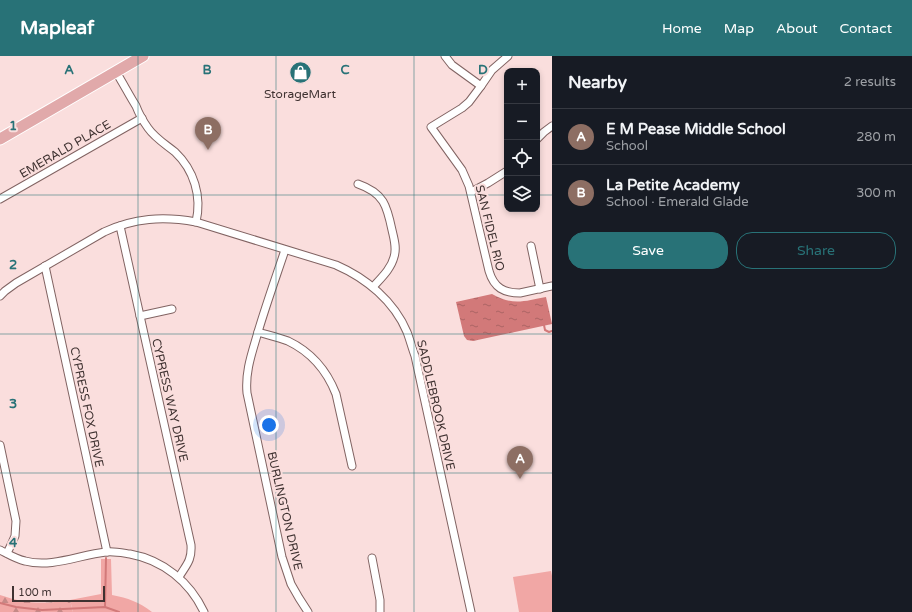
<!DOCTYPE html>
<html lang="en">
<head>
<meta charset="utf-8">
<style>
	:root { --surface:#171b24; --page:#20242c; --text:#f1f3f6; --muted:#9ea1a6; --line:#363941; --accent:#287277 }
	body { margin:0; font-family:"Varela Round",sans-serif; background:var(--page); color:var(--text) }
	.controls { position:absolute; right:12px; top:12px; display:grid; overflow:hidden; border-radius:8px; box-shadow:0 2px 6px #0003 }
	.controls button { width:36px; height:36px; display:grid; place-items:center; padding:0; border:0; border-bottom:1px solid var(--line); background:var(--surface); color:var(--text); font:20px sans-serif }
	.scale { position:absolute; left:12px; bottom:10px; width:93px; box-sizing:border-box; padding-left:4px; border:2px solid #3f3231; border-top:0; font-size:11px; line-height:14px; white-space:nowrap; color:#3f3231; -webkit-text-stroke:3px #fadedd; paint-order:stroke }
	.you { position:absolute; left:269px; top:369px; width:14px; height:14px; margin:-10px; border:3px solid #fff; border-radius:50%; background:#1a73e8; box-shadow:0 0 0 6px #1a73e833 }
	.badge { display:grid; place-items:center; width:26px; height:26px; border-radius:50%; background:var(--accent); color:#fff; font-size:13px; font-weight:700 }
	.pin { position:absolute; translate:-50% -33px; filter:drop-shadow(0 1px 2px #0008) }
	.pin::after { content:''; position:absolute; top:21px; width:14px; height:12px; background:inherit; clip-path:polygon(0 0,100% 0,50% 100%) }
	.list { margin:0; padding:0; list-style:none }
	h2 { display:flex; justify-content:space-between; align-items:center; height:52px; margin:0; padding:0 16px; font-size:17px }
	h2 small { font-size:13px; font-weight:400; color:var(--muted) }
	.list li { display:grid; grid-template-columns:26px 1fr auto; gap:12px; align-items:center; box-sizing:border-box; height:56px; padding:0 16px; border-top:1px solid var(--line) }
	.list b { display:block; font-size:15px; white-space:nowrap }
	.list p { margin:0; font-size:13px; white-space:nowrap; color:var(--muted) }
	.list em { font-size:13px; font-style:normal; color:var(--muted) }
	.actions { display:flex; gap:8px; padding:12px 16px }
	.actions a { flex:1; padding:9px 0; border:1px solid var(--accent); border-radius:16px; text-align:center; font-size:14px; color:var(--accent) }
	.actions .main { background:var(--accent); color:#fff }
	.icon { flex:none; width:22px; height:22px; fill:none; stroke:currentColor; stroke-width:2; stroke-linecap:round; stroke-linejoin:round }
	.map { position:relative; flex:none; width:552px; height:556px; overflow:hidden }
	header { display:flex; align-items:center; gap:24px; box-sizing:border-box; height:56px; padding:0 20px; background:var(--accent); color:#fff }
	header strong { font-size:19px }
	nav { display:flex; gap:22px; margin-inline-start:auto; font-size:14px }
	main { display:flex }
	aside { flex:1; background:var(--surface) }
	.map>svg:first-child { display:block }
	.green { fill:#f1a7a5 }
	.forest { fill:url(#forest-firs) }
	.water { fill:url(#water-ripples) }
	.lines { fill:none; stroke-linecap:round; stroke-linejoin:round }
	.stream { stroke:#d27979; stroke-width:2 }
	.minor-casing { stroke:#816362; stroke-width:9 }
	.primary-casing { stroke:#fff; stroke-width:13 }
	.minor { stroke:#fff; stroke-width:7 }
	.primary { stroke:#e1a9aa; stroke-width:11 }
	.grid { fill:none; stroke:#287277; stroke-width:1; stroke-opacity:0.55 }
	.labels { text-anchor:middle; stroke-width:4; stroke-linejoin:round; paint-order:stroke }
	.poi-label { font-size:12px; fill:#3f3231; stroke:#fadedd }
	.street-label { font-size:12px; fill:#3f3231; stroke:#fadedd }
	.grid-label { font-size:13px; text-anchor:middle; font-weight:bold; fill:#287277; stroke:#fadedd; stroke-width:4; stroke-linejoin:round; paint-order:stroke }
</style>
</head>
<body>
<header>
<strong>Mapleaf</strong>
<nav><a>Home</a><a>Map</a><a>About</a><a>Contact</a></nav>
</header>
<main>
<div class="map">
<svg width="552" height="556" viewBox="0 0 552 556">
	<defs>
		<pattern id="forest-firs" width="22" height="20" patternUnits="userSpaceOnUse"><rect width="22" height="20" fill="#f1a7a5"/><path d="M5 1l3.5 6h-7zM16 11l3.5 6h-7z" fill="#c58987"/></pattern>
		<pattern id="water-ripples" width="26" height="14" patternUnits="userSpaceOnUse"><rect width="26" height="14" fill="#d27979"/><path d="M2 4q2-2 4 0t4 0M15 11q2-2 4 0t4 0" fill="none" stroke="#ac6464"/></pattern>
	</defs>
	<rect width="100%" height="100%" fill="#fadedd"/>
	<g class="green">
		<path d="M101,503H111L112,539C128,542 139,546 152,556H73L70,544L101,538Z"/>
		<polygon points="551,515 552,520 552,556 519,556 513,521"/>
	</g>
	<path class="forest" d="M0,539C26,548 43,548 70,544L73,556H0Z"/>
	<path class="water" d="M492,238C512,250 525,245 546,241L552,268L473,285L467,284L464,280L456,246Z"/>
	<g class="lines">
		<g class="stream">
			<polyline points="544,269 545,274 549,276 552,275"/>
			<polyline points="0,547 16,551 42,554 105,551 119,556"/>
			<polyline points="105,551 106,502"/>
		</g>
		<defs>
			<g id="minor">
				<polyline points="445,0 452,9 481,30"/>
				<path d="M508,0L492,14L481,30L469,46L462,52L431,71L462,114L469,130L489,215C494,232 504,237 520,237L552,230"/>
				<path d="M116,16C123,27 129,39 136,50C139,58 143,65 148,72C155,82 165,88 175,96C194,114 202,140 196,166"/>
				<polyline points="537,83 544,76 552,70"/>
				<path d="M358,128C384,137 387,150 392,174C394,183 397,192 394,201C391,213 381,222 373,231"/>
				<polyline points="471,136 488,127 507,115"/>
				<polyline points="0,143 142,62"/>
				<path d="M120,170L191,489C192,505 186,509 179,521"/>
				<polyline points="531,190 540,233"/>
				<path d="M285,194C276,221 266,249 258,276C252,297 245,315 247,337L282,501L291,528L299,542L308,556"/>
				<polyline points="45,210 107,496"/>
				<path d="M0,240L5,235L16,227L104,176C134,162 163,160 196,166L336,209C366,222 394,245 407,276C410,284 412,292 415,300L471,556"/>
				<polyline points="140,260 172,253"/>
				<path d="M258,276C268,279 278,281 288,285C311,296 327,315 336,338L352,410"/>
				<polyline points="0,389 16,465 15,480 11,489 7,497"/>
				<path d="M0,494C8,498 16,503 25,505C52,512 79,499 106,496C114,495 123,497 130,498C163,504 190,526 204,556"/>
				<polyline points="372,502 380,544 380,556"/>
			</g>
			<polyline id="primary" points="0,83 143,0"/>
		</defs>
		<use href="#minor" class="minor-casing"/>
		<use href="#primary" class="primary-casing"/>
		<use href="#minor" class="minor"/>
		<use href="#primary" class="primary"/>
	</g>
	<path class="grid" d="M138,0V556M276,0V556M414,0V556M0,139H507M537,139H552M0,278H552M0,417H552"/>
	<defs>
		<symbol id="shop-disc" viewBox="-11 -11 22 22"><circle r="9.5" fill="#287277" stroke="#fadedd"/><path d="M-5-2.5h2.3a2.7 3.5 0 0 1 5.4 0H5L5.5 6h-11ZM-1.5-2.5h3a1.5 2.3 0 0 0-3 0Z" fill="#fff"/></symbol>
	</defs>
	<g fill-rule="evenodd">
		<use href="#shop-disc" x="288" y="4" width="25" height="25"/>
	</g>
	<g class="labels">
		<g class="poi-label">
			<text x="300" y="42">StorageMart</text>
		</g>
		<g class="street-label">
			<text transform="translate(65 93) rotate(-30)" y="4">EMERALD PLACE</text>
			<text transform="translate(490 172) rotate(76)" y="4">SAN FIDEL RIO</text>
			<text transform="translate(170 344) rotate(77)" y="4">CYPRESS WAY DRIVE</text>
			<text transform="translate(436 349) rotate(77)" y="4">SADDLEBROOK DRIVE</text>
			<text transform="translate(87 351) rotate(78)" y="4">CYPRESS FOX DRIVE</text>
			<text transform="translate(285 455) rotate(77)" y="4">BURLINGTON DRIVE</text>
		</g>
	</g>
	<g class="grid-label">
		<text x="69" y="18">A</text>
		<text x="207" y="18">B</text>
		<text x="345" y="18">C</text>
		<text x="483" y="18">D</text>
		<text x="13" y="74">1</text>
		<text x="13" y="213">2</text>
		<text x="13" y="352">3</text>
		<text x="13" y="491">4</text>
	</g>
</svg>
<div class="controls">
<button>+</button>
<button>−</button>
<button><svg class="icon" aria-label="locate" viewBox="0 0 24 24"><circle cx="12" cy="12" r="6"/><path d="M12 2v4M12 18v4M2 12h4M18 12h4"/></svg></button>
<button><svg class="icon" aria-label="layers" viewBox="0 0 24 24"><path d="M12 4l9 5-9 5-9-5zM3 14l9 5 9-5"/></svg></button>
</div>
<div class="scale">100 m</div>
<div class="you"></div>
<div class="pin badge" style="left:520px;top:423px;background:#8d6e63">A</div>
<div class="pin badge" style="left:208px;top:94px;background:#8d6e63">B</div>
</div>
<aside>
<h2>Nearby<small>2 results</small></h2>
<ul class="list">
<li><span class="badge" style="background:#8d6e63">A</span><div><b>E M Pease Middle School</b><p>School</p></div><em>280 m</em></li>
<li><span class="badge" style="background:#8d6e63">B</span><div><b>La Petite Academy</b><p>School · Emerald Glade</p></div><em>300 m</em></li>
</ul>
<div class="actions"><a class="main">Save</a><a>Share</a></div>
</aside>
</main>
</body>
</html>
